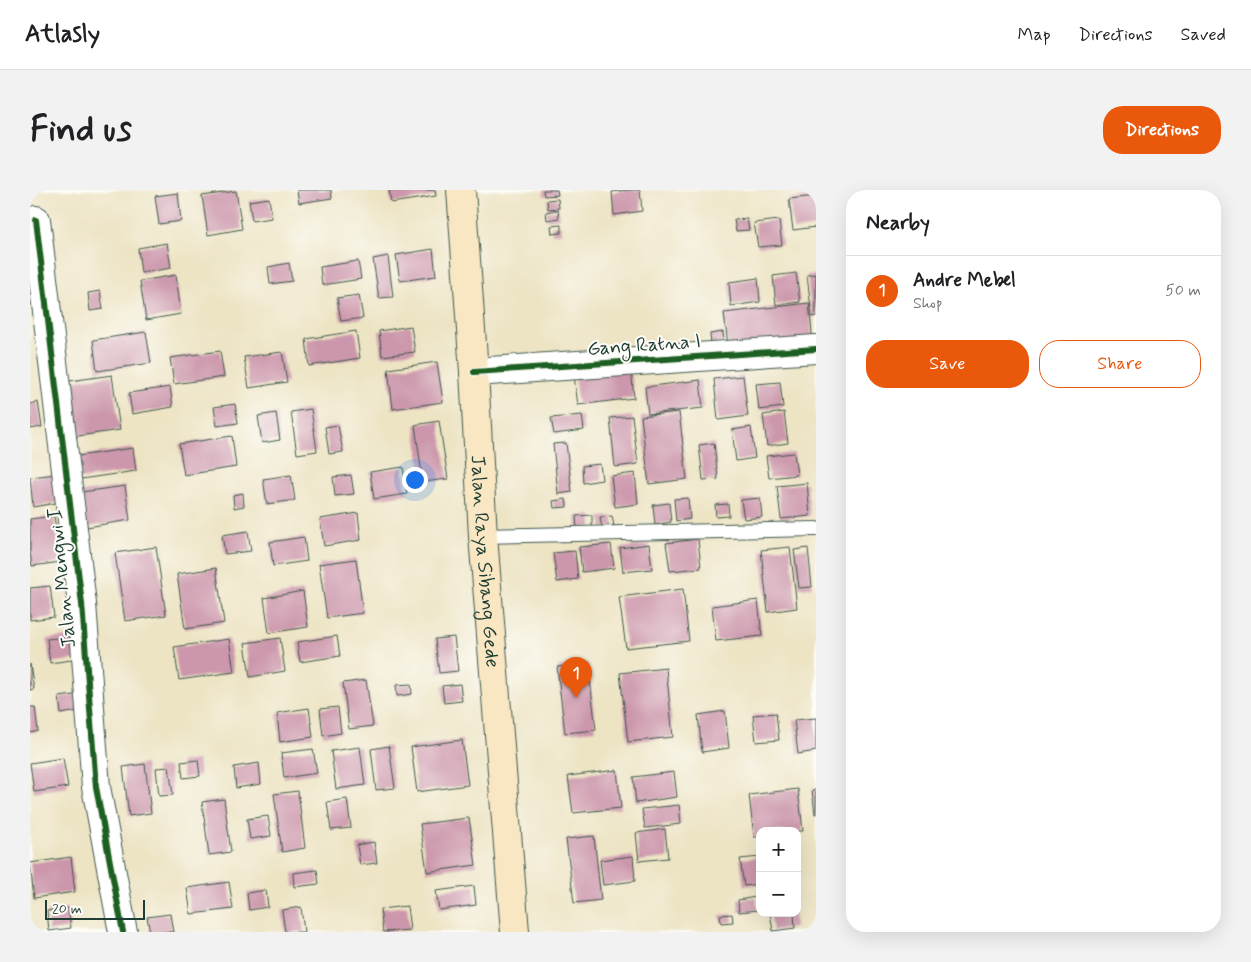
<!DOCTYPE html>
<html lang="en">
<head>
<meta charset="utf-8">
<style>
	:root { --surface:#fff; --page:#f2f2f2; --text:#202124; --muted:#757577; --line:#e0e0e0; --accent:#ea580c }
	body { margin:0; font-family:Mynerve,sans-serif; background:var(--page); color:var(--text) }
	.controls { position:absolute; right:15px; bottom:15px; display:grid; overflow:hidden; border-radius:10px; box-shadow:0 5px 20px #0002 }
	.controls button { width:45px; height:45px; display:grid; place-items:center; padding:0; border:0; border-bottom:1px solid var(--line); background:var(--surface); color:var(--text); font:25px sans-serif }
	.scale { position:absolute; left:15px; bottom:12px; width:100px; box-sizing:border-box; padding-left:5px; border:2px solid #1f3d34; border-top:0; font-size:14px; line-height:18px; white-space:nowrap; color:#1f3d34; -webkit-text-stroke:4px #fdfcf7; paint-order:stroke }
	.you { position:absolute; left:384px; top:289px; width:18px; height:18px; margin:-12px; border:4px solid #fff; border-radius:50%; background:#1a73e8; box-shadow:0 0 0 8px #1a73e833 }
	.badge { display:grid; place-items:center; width:32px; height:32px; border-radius:50%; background:var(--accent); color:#fff; font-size:16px; font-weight:700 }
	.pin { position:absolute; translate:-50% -41px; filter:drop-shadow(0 1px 2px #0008) }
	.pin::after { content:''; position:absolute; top:26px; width:18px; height:15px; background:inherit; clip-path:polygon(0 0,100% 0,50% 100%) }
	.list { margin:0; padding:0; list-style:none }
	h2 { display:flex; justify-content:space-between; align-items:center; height:65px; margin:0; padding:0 20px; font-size:21px }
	h2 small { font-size:16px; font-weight:400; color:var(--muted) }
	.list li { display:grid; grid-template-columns:32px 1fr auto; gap:15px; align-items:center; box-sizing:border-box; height:70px; padding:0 20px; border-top:1px solid var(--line) }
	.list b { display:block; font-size:19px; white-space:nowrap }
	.list p { margin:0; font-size:16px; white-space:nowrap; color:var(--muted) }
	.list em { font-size:16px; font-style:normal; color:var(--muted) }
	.actions { display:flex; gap:10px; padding:15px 20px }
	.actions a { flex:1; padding:11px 0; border:1px solid var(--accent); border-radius:20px; text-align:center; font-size:18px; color:var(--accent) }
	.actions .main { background:var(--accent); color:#fff }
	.map { position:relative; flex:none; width:786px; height:742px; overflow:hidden; border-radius:20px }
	header { display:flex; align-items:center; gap:30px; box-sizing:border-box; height:70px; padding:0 25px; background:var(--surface); border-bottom:1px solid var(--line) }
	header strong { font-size:24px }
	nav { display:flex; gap:28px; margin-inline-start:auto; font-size:18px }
	.intro { display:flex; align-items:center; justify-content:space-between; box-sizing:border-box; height:120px; padding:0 30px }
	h1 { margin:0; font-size:35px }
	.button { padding:12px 22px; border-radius:20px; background:var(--accent); color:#fff; font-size:18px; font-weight:700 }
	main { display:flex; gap:30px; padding:0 30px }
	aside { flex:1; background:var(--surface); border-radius:20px; box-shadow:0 5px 20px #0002 }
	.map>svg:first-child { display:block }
	.building { fill:#cc97ac }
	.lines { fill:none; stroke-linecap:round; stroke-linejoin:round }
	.service-casing { stroke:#3e564a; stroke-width:16 }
	.minor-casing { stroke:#3e564a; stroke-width:30 }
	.secondary-casing { stroke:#3e564a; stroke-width:30 }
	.service { stroke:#fff; stroke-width:14 }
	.minor { stroke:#fff; stroke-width:28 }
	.secondary { stroke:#f9e7c3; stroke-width:28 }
	.cycleway-casing { stroke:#fdfcf7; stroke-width:9 }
	.cycleway { stroke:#1b5e20; stroke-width:6 }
	.labels { text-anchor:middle; stroke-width:4; stroke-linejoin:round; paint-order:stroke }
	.street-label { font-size:20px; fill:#1f3d34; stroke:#fdfcf7 }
</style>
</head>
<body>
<header>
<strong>Atlasly</strong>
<nav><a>Map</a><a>Directions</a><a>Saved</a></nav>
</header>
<div class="intro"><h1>Find us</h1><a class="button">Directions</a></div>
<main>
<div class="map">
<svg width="786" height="742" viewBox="0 0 786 742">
	<rect width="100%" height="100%" fill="#fdfcf7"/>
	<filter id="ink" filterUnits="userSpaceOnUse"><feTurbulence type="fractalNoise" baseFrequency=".02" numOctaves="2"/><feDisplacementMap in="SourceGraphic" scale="10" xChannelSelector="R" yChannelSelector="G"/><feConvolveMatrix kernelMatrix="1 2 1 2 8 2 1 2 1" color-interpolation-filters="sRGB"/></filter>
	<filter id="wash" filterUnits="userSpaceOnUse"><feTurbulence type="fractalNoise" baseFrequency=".0096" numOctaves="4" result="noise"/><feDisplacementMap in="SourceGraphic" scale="20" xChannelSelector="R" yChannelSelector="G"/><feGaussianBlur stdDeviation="1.12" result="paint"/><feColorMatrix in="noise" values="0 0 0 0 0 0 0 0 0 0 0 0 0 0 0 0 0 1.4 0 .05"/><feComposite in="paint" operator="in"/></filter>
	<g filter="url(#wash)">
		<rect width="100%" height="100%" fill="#ede4c4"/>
		<g id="blocks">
			<g class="building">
				<polygon points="267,0 301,0 302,8 269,13"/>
				<polygon points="359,0 405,0 406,6 361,13"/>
				<polygon points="513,0 527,0 528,5 514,6"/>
				<polygon points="598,0 610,0 612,21 584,25 582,2"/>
				<polygon points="206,1 212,39 178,45 172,6"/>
				<polygon points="148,3 151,31 129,34 125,6"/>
				<polygon points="786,6 786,37 763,40 759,9"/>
				<polygon points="239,8 242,28 222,31 219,11"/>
				<polygon points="528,9 529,18 518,19 517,10"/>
				<polygon points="528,20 529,28 517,30 516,22"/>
				<polygon points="717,29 719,40 706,41 704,30"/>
				<polygon points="749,30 752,55 728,57 724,33"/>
				<polygon points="531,35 531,43 522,44 521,36"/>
				<polygon points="137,53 141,78 111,83 108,58"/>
				<polygon points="403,59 406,86 370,91 366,65"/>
				<polygon points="358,66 363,107 349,108 343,69"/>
				<polygon points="328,71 331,89 292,95 290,77"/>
				<polygon points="259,73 262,91 240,94 238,77"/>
				<polygon points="766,83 770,112 746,115 743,86"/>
				<polygon points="786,84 786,126 782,127 777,85"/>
				<polygon points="146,85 151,124 116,130 110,91"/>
				<polygon points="728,88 730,112 701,116 699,92"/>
				<polygon points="70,101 73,119 60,121 58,103"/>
				<polygon points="329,105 333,128 311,131 307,108"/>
				<polygon points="779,113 783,153 699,163 694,123"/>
				<polygon points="381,136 385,162 352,166 349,141"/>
				<polygon points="326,141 330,168 279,176 276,149"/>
				<polygon points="116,142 121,173 67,181 63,150"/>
				<polygon points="693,142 694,153 681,155 680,144"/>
				<polygon points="190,161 194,187 144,194 140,168"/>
				<polygon points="252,162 257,192 219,198 214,167"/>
				<polygon points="407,172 413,212 363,219 358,179"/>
				<polygon points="601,179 604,208 548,215 544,186"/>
				<polygon points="82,185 90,240 41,247 33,192"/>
				<polygon points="713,186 718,226 688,230 684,189"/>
				<polygon points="670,190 673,218 618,224 615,197"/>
				<polygon points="750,192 753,217 729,220 726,194"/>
				<polygon points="140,197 143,217 102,224 99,203"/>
				<polygon points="8,212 12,237 0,239 0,214"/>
				<polygon points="205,214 208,233 187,236 184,217"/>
				<polygon points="281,219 287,261 267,264 261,222"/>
				<polygon points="649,222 657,289 619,294 611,226"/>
				<polygon points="754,222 758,253 737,256 733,225"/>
				<polygon points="246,223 250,250 232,253 228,226"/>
				<polygon points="552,225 554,240 524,244 521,228"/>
				<polygon points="602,226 608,274 585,277 580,228"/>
				<polygon points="409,231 418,289 393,292 385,235"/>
				<polygon points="308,235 313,262 299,264 295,237"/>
				<polygon points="721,237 725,268 706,271 702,240"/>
				<polygon points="202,246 206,277 154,285 149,254"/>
				<polygon points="536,253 542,302 528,304 523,254"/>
				<polygon points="684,253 688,289 673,290 669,255"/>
				<polygon points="103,258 106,281 51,289 48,266"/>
				<polygon points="764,263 767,285 739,288 736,266"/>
				<polygon points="570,274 572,290 553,293 552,276"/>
				<polygon points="373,277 377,304 344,309 340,282"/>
				<polygon points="605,283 608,314 585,317 581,286"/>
				<polygon points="27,284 31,312 3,317 0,287"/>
				<polygon points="261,285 265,310 237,314 233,289"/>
				<polygon points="321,285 324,304 305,306 303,287"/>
				<polygon points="777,293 780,326 751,329 747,296"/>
				<polygon points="95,296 100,330 57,337 52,302"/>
				<polygon points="213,303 214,316 204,318 203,305"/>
				<polygon points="658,308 660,329 646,331 644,309"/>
				<polygon points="730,308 732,327 714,329 711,310"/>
				<polygon points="536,309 537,317 524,318 523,311"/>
				<polygon points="639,313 641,332 625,335 623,315"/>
				<polygon points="698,314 699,326 686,327 685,315"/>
				<polygon points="328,323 331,350 294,356 290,329"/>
				<polygon points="562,325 562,337 547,339 546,326"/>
				<polygon points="24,326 31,372 2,376 0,363 0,329"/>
				<polygon points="582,326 584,336 572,338 570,327"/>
				<polygon points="218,341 221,361 195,364 192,345"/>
				<polygon points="274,347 277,371 243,376 240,352"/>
				<polygon points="668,349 671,378 640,381 636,353"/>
				<polygon points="581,354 584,378 552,382 549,357"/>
				<polygon points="619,354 622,379 593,382 590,358"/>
				<polygon points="126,357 136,425 95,431 85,363"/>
				<polygon points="760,357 767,418 738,422 731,360"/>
				<polygon points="778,358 782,397 769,398 764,360"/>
				<polygon points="545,361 548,389 527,392 523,363"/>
				<polygon points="326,369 333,423 297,428 289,374"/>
				<polygon points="186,378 194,433 155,439 147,384"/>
				<polygon points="20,396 24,427 0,430 0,398"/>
				<polygon points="653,399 659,451 596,458 589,407"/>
				<polygon points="273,401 278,437 239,443 234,408"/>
				<polygon points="728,410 732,446 686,451 682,416"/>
				<polygon points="46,446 49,469 20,473 17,449"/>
				<polygon points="307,446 310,466 270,472 267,452"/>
				<polygon points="424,447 428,481 409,483 405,449"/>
				<polygon points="250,448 255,481 220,487 215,453"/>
				<polygon points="199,449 204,482 149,490 144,457"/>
				<polygon points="558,473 566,540 535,543 527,477"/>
				<polygon points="0,474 4,499 0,500"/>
				<polygon points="636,478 643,547 598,552 590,483"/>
				<polygon points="336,490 343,536 319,539 313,493"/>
				<polygon points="381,494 382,504 367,506 366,495"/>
				<polygon points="430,494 432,511 414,513 412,496"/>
				<polygon points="51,504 54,520 31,524 29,507"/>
				<polygon points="0,517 5,517 8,541 0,543"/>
				<polygon points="308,517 311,543 293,546 290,519"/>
				<polygon points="279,518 283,547 250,552 247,523"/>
				<polygon points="695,521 699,558 672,562 668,525"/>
				<polygon points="746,523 749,550 726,552 723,525"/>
				<polygon points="786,528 786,561 768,564 764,530"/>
				<polygon points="432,550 438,595 387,602 381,557"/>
				<polygon points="359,556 365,598 346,600 341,559"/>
				<polygon points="330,557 335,595 306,599 301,561"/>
				<polygon points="283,559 287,583 254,588 251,563"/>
				<polygon points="33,568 38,597 4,602 0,573"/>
				<polygon points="168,570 170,586 153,588 151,572"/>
				<polygon points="229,573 231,594 206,598 204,577"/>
				<polygon points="115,574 121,623 99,626 93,577"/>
				<polygon points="139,577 143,605 129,606 126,578"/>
				<polygon points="587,580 591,618 543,623 538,586"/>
				<polygon points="644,582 647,607 606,613 603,587"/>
				<polygon points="768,599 773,641 730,641 730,647 724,647 719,605"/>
				<polygon points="782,600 786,600 786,624 785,624"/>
				<polygon points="268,601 275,658 252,662 244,604"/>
				<polygon points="194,609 201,662 179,665 172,612"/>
				<polygon points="317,609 321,638 301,640 297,612"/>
				<polygon points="649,615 651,634 615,638 612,619"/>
				<polygon points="238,626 241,646 220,649 217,629"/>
				<polygon points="439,628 446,675 397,682 390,634"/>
				<polygon points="635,639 638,668 609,671 606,643"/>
				<polygon points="564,646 571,710 544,713 536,649"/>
				<polygon points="344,652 347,673 330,675 327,655"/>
				<polygon points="603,666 605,691 573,695 570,670"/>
				<polygon points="41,667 45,702 4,708 0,673"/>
				<polygon points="730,667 730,694 714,696 710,669"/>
				<polygon points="287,680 289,694 264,697 263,683"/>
				<polygon points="199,692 203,719 161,724 157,698"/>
				<polygon points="444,696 446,715 409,720 406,701"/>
				<polygon points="236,700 238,717 219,720 217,703"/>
				<polygon points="726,707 728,720 709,722 708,710"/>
				<polygon points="377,716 380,740 353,742 350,719"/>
				<polygon points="271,717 274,742 255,742 252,720"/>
				<polygon points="38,718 41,738 19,741 17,721"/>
				<polygon points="740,723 764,723 765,738 743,741"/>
				<polygon points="140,724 143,742 120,742 117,727"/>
				<polygon points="702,724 703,732 691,733 690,725"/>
			</g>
		</g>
	</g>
	<g filter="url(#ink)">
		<use href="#blocks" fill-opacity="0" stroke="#3e564a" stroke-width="1"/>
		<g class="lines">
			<defs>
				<polyline id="service" points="453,346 786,339"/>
				<g id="minor">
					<polyline points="6,30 52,414 66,597 93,742"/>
					<polyline points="444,182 786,159"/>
				</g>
				<g id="secondary">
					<path id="s1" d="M431,0L444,182L453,346L485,742"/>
				</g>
			</defs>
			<use href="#service" class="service-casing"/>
			<use href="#minor" class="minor-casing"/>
			<use href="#secondary" class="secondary-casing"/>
			<use href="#service" class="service"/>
			<use href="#minor" class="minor"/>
			<use href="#secondary" class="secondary"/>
			<defs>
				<g id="cycleway">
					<polyline points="6,30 52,414 66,597 93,742"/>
					<polyline points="444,182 786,159"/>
				</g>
			</defs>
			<use href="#cycleway" class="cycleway-casing"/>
			<use href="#cycleway" class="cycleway"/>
		</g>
	</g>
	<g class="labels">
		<g class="street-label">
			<text transform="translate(614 154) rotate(-4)" y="7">Gang Ratna I</text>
			<text dy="7" stroke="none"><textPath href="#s1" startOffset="372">Jalan Raya Sibang Gede</textPath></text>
			<text transform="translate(31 388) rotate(-96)" y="7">Jalan Mengwi I</text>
		</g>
	</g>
</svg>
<div class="controls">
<button>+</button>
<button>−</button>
</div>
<div class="scale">20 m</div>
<div class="you"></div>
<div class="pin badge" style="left:546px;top:508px">1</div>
</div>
<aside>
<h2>Nearby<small></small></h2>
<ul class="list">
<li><span class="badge">1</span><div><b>Andre Mebel</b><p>Shop</p></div><em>50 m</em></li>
</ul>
<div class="actions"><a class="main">Save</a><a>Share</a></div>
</aside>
</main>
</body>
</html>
